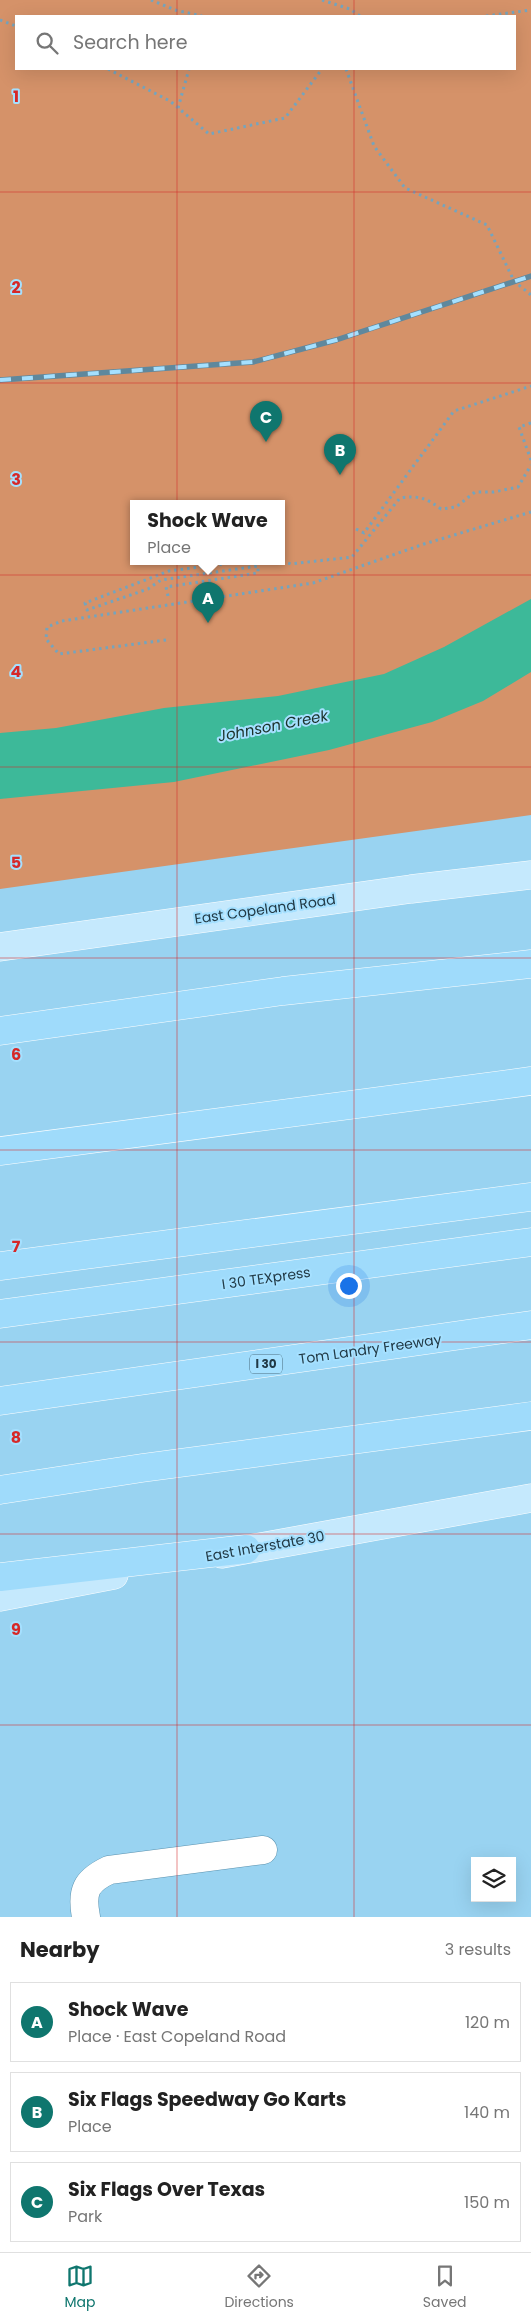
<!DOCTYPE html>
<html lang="en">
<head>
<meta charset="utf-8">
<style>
	:root { --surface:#fff; --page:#f2f2f2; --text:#222; --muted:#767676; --line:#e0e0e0; --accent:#0f766e }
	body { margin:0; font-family:Poppins,sans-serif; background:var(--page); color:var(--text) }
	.controls { position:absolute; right:15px; bottom:15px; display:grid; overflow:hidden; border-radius:0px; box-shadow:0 5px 20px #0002 }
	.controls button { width:45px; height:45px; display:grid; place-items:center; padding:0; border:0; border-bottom:1px solid var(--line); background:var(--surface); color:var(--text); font:25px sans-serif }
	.you { position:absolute; left:348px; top:1285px; width:18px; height:18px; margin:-12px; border:4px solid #fff; border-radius:50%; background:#1a73e8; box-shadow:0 0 0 8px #1a73e833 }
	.badge { display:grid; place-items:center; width:32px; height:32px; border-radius:50%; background:var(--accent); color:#fff; font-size:16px; font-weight:700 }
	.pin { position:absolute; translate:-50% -41px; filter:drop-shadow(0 1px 2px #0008) }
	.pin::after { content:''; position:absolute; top:26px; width:18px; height:15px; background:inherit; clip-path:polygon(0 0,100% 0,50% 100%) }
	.popup { position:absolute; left:130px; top:500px; width:155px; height:65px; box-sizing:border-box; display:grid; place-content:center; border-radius:0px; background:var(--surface); filter:drop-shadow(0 1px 4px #0005); font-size:16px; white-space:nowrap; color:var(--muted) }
	.popup b { font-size:19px; color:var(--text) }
	.popup::after { content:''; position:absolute; left:50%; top:100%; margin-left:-10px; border:10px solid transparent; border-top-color:var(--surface) }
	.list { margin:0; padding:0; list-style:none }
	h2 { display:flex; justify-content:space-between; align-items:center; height:65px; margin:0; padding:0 20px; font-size:21px }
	h2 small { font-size:16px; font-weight:400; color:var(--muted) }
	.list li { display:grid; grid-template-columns:32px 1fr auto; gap:15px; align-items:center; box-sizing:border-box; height:80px; margin:0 10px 10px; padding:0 10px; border:1px solid var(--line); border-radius:0px }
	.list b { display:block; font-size:19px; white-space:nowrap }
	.list p { margin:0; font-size:16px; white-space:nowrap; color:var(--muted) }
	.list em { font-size:16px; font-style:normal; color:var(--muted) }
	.icon { flex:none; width:28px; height:28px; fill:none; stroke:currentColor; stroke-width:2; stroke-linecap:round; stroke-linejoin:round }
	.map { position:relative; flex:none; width:531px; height:1917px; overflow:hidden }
	.search { position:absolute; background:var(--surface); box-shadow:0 5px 20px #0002; left:15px; right:15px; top:15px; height:55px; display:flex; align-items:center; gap:12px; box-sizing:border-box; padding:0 18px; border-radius:0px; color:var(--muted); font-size:19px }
	.sheet { height:335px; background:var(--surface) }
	nav { display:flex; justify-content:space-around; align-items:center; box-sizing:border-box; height:70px; border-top:1px solid var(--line); background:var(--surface); font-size:14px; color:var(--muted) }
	nav a { display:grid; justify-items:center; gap:2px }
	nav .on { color:var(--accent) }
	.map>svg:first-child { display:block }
	.green { fill:#d59269; fill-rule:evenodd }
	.water { fill:#3db999 }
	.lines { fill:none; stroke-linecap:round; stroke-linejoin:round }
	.minor-casing { stroke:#5991ae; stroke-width:29 }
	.major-casing { stroke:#fff; stroke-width:29 }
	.highway-casing { stroke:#fff; stroke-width:29 }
	.path { stroke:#75a4bd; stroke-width:3; stroke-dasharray:2.5 4; stroke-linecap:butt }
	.minor { stroke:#fff; stroke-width:28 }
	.major { stroke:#c5e9fd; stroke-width:28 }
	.highway { stroke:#9fdbfb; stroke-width:28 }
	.rail-casing { stroke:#5f889d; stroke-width:5.5 }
	.rail { stroke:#a5e0ff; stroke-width:4; stroke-dasharray:11; stroke-linecap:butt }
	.grid { fill:none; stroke:#d62828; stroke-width:1; stroke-opacity:0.55 }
	.labels { text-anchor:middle; stroke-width:4; stroke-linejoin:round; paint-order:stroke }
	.shield { fill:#a5e0ff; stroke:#496b7d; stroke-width:1 }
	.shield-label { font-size:12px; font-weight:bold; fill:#213945 }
	.street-label { font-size:14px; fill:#213945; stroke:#a5e0ff }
	.water-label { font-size:15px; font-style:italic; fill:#1b3029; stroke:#a5e0ff }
	.grid-label { font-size:16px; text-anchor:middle; font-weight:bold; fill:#d62828; stroke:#a5e0ff; stroke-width:4; stroke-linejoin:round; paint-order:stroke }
</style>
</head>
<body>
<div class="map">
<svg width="531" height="1917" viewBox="0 0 531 1917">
	<rect width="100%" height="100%" fill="#99d3f1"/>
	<path class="green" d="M0,0H531V815L0,889ZM16,16H515V69H16ZM134,504H282V562H134Z"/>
	<polygon class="water" points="531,599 531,672 483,701 432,722 329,750 174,782 0,799 0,733 56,728 164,708 278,696 384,674 444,647"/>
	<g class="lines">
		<defs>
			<path id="minor" d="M86,1917C81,1891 86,1881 109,1870L263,1850"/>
			<g id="major">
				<polyline points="0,947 411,889 531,875"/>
				<polyline points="222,1554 531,1498"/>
				<polyline points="0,1597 114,1575"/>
			</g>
			<g id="highway">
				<polyline points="0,1031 283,991 531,964"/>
				<polyline points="0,1151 531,1081"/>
				<polyline points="0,1266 531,1197"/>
				<polyline points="0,1314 531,1242"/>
				<polyline points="0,1401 531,1325"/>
				<polyline points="0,1490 142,1468 531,1416"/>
				<polyline points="0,1577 246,1549"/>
			</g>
		</defs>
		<use href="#minor" class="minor-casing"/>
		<use href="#major" class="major-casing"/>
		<use href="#highway" class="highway-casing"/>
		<g class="path">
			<polyline points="151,0 175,10 202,16"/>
			<polyline points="322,0 350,9 360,16"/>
			<polyline points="486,16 531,10"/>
			<polyline points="0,20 16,26"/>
			<polyline points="108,69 170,101 209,134 285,118 322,69"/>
			<polyline points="346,69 374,146 405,188 487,225 514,281 531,295"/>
			<polyline points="178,108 189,69"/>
			<polyline points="531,423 519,427 531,460"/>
			<polyline points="356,529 364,533 454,411 531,386"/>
			<path d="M282,561L291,564L352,557L400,498C417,495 427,498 441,509L456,507L475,492H494L518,487L531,465"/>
			<polyline points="168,596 166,587 258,573 258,566 161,580 148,589 87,610 85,603 169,571 239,562"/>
			<polyline points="166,640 59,654 46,639 47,627 62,621 313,583 424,544 531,512"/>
		</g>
		<use href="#minor" class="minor"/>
		<use href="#major" class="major"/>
		<use href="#highway" class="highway"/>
		<defs>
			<polyline id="rail" points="0,380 253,362 336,340 531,276"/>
		</defs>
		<use href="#rail" class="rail-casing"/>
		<use href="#rail" class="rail"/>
	</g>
	<path class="grid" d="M177,0V16M354,0V16M177,69V1917M354,69V1917M0,192H531M0,383H531M0,575H531M0,767H531M0,958H531M0,1150H531M0,1342H531M0,1534H531M0,1725H531"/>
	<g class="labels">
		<rect class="shield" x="250" y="1354.5" width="32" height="19" rx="4"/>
		<g class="shield-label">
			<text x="266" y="1368">I 30</text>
		</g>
		<g class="street-label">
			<text transform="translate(265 909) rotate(-8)" y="5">East Copeland Road</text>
			<text transform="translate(266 1278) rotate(-8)" y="5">I 30 TEXpress</text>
			<text transform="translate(370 1349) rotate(-8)" y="5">Tom Landry Freeway</text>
			<text transform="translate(265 1546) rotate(-10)" y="5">East Interstate 30</text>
		</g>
		<g class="water-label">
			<text transform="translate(273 726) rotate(-11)" y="5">Johnson Creek</text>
		</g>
	</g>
	<g class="grid-label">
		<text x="16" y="102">1</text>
		<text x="16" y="293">2</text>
		<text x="16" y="485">3</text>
		<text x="16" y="677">4</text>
		<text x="16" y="868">5</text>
		<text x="16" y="1060">6</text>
		<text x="16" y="1252">7</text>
		<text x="16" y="1443">8</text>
		<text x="16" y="1635">9</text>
	</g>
</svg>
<div class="controls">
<button><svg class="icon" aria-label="layers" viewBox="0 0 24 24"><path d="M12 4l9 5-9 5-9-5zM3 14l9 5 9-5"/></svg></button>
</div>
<div class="you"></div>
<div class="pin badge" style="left:208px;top:623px">A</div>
<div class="popup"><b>Shock Wave</b>Place</div>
<div class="pin badge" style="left:340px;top:475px">B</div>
<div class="pin badge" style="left:266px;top:442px">C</div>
<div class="search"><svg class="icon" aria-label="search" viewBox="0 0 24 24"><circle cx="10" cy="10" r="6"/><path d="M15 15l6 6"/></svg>Search here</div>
</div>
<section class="sheet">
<h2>Nearby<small>3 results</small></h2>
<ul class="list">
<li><span class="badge">A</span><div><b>Shock Wave</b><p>Place · East Copeland Road</p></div><em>120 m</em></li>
<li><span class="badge">B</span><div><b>Six Flags Speedway Go Karts</b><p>Place</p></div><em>140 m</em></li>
<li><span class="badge">C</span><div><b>Six Flags Over Texas</b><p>Park</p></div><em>150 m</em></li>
</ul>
</section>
<nav>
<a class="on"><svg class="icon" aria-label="map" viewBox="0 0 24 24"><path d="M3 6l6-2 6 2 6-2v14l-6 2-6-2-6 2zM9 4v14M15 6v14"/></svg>Map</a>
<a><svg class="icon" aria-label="directions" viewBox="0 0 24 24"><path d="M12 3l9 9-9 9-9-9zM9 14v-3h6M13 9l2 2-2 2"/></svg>Directions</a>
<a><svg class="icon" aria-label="saved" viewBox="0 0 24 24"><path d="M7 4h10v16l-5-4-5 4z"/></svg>Saved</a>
</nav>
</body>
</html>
